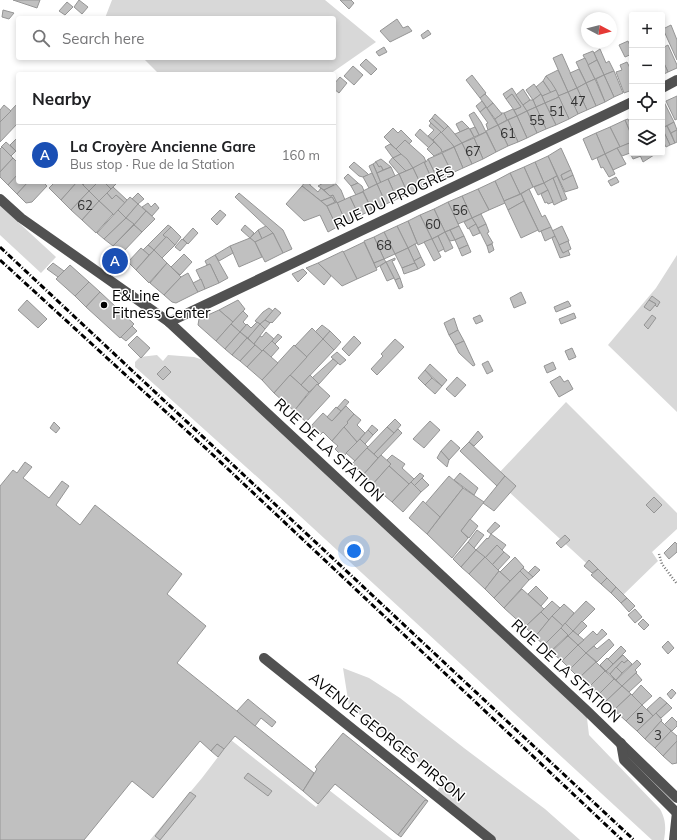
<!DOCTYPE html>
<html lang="en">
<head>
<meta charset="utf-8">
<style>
	:root { --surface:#fff; --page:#f2f2f2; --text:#202124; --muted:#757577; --line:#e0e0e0; --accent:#ea580c }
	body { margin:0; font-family:Mulish,sans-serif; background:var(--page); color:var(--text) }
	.controls { position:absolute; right:12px; top:12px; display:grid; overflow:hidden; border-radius:4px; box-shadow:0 2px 6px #0003 }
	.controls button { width:36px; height:36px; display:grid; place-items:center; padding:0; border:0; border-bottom:1px solid var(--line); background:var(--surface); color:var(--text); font:20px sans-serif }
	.compass { position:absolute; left:581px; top:12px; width:36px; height:36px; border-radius:50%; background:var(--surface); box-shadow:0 2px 6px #0003; rotate:97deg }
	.you { position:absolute; left:354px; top:551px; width:14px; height:14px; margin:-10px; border:3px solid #fff; border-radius:50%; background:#1a73e8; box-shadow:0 0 0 6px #1a73e833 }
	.badge { display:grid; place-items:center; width:26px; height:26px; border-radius:50%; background:var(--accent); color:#fff; font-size:13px; font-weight:700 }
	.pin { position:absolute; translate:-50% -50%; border:2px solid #fff; box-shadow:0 1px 4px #0006 }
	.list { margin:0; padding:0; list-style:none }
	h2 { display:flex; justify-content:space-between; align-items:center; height:52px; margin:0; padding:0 16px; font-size:17px }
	h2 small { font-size:13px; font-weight:400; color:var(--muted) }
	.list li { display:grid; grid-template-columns:26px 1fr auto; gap:12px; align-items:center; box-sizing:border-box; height:60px; padding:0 16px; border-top:1px solid var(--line) }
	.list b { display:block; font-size:15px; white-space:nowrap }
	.list p { margin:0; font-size:13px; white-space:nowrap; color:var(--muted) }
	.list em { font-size:13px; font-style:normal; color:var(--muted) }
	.icon { flex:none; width:22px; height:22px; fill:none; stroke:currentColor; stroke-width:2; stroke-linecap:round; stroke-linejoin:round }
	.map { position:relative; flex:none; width:677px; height:840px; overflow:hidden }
	.search { position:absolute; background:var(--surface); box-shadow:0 2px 6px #0003; left:16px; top:16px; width:320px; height:44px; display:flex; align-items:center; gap:10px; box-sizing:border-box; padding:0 14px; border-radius:4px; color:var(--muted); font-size:15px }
	.panel { position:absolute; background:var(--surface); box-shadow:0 2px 6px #0003; left:16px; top:72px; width:320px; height:112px; border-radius:4px }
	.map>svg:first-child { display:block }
	.green { fill:#d8d8d8 }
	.building { fill:#c0c0c0; stroke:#959595 }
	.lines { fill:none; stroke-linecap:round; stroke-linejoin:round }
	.path { stroke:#737373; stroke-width:2.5; stroke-dasharray:1 2; stroke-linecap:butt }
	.minor { stroke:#515151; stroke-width:10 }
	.rail { stroke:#000; stroke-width:3; stroke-dasharray:6 2 1 2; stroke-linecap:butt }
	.poi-dot { fill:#000; stroke:#fff; stroke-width:1.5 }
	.labels { text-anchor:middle; stroke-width:3; stroke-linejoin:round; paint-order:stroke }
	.number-label { font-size:13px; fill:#303030 }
	.street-label { font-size:15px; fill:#000; stroke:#fff }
	.poi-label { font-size:15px; fill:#000; stroke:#fff; text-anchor:start }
</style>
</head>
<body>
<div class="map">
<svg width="677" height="840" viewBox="0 0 677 840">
	<rect width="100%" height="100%" fill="#fff"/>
	<g class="green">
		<polygon points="112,0 325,0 376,42 330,74 159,74 143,58 334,58 334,18 105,18"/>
		<polygon points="0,199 21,218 18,222 56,257 41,273 0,235"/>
		<polygon points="677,255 677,412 608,345 656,288"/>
		<path d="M157,355L163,361L168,355L194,357L213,363L586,710L589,735L660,809C666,820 666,828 664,840H652L275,493L135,367V362L140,357Z"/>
		<polygon points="566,402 677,513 677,529 652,552 658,561 622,596 508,491 499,473"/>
		<polygon points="343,668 369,678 400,698 464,748 545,809 580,840 491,840 435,796 442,781 349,706"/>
		<polygon points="231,740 316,807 329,790 393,840 150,840 202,778"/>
	</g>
	<g class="building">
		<polygon points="13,0 40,0 37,8"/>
		<polygon points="79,0 88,7 82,14 74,7"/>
		<polygon points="340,0 351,0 354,3 349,9"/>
		<polygon points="67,2 73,7 65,15 59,11"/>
		<polygon points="3,10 14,13 9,19 2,17"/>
		<polygon points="397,19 403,28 408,26 412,31 390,42 380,31"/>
		<polygon points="671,25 677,40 677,60 663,29"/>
		<polygon points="428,30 431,34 423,39 421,35"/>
		<polygon points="628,41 632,50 632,54 625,57 619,45"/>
		<polygon points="668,45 677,65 677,68 668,72 662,59 662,48"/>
		<polygon points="384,47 387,52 379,56 376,52"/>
		<polygon points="600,49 606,63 609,61 614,71 604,75 594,53"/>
		<polygon points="593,51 597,60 588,65 583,55"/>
		<polygon points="562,54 577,88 568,92 553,58"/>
		<polygon points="585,58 595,79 586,83 576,62"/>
		<polygon points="366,59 377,69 371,75 360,65"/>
		<polygon points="662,59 668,72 662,75"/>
		<polygon points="597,60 604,75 595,79 588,65"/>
		<polygon points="627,62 632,72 632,90 624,93 616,72 622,70 620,65"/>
		<polygon points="353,66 363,75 354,85 344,76"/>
		<polygon points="579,69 586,83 577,88 570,73"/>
		<polygon points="558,70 568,92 559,96 546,76"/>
		<polygon points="614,71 623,93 614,97 604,75"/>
		<polygon points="472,75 486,93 480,98 466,80"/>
		<polygon points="604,75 614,97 605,102 596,79"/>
		<polygon points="546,76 551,82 556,90 551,93 543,81"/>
		<polygon points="340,77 347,83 339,93 334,89 334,84"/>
		<polygon points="595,79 605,102 596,106 586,83"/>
		<polygon points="543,81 551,93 542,96 536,87"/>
		<polygon points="586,83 596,106 587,110 577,88"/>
		<polygon points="534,84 541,94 533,100 526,90"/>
		<polygon points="512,88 527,111 517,116 514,110 521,107 512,94 506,99 503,94"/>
		<polygon points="577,88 587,110 578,114 568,92"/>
		<polygon points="523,89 530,100 523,105 516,95"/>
		<polygon points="556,90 559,97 545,103 542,96"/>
		<polygon points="568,92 578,114 569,119 558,96"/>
		<polygon points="485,94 493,103 487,108 480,98"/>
		<polygon points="512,94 521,107 514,110 506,99"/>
		<polygon points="541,94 545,103 536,107 533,100"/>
		<polygon points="677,96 677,119 675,120 666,101"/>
		<polygon points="559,97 569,119 556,125 545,103"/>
		<polygon points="530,100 533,100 536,107 527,111 523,105"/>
		<polygon points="482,101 486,107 480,112 476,106"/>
		<polygon points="664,102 674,122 662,128 662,103"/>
		<polygon points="18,103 18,123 0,142 0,122"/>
		<polygon points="493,103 502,114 495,119 487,108"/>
		<polygon points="545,103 556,125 546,129 536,107"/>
		<polygon points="4,105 11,111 0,122 0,110"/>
		<polygon points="486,107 498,125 488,130 486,124 488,123 480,112"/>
		<polygon points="536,107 546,129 537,133 527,111"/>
		<polygon points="513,109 517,116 507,120 504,113"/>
		<polygon points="527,111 537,133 527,138 517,116"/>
		<polygon points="474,112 481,122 486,132 479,135 469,115"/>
		<polygon points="501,113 504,113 507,120 498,125 495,119 502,114"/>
		<polygon points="435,114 448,126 445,130 432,118"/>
		<polygon points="517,116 527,138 518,142 508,120"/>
		<polygon points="432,118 445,130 441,133 429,121"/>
		<polygon points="628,119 632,127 632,137 625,120"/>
		<polygon points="508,120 518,142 508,146 498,125"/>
		<polygon points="625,120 632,137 632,142 620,147 610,127"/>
		<polygon points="462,121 469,128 460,132 456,124"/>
		<polygon points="674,122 677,130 671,133 667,126"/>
		<polygon points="431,123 441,132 433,140 428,136 434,130 429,126"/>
		<polygon points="498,125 508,146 496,152 486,131"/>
		<polygon points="448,126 460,140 462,143 454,147 452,144 441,133"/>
		<polygon points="667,126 675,143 670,145 662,128"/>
		<polygon points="475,127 479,135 474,137 470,129"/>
		<polygon points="610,127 620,147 605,154 596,133"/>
		<polygon points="393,128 398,133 401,130 412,141 409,144 405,140 396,149 384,137"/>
		<polygon points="469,128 474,137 462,143 455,134"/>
		<polygon points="662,128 670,145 666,147 662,139"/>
		<polygon points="420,129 434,142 429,148 415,135"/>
		<polygon points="677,130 677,142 675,143 671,133"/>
		<polygon points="441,132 452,144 454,147 442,152 441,149 433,140"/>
		<polygon points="486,132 496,152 483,159 474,138"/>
		<polygon points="596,133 605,154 592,160 583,139"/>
		<polygon points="18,137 18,149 16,151 10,145"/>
		<polygon points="474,138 483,159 472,164 462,143"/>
		<polygon points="405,140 424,157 426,162 413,168 396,149"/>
		<polygon points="6,142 16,151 11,156 1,147"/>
		<polygon points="434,142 441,149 442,152 434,156 427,149"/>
		<polygon points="632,142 632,153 639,153 641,156 633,159 630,153 622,156 617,148"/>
		<polygon points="462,143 472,164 463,168 454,147"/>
		<polygon points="390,144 396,149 401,154 393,158 385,147"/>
		<polygon points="2,147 13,158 0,172 0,149"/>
		<polygon points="454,147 463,168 452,173 442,153"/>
		<polygon points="561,148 571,170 561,175 563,180 573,175 578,188 565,192 548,156"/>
		<polygon points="617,148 626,164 613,170 605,154"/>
		<polygon points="442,153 452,173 438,180 428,159"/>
		<polygon points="639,153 653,153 654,155 643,162"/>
		<polygon points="401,154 407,159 413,168 406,171 393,158"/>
		<polygon points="605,154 615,174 609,177 603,167 601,168 597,158"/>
		<polygon points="548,156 557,176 544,183 535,162"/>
		<polygon points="393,157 393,158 406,171 399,174 389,162"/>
		<polygon points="13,158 18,163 18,174 8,185 0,177 0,172"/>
		<polygon points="381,159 391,167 383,170 381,166 379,167 375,162"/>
		<polygon points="428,159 438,180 433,182 424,162 426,162"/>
		<polygon points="354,162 367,173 369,175 363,177 359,176 349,167"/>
		<polygon points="376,162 379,167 381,166 383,170 377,173 373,164"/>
		<polygon points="424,162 433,182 422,187 413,168"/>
		<polygon points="535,162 544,183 533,187 524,167"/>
		<polygon points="373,164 381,183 377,184 369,166"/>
		<polygon points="391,167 395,176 381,183 377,173"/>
		<polygon points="524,167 533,187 520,194 510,173"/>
		<polygon points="413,168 422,187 408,194 399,174"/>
		<polygon points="571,170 573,175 563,180 561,175"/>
		<polygon points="372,173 377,184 369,188 363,177"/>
		<polygon points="510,173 520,194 504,201 495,181"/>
		<polygon points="18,174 18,182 28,182 17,194 8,185"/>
		<polygon points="348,174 358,183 351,186 344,178"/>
		<polygon points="399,174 408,194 397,199 388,179"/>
		<polygon points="557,176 567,199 562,201 553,178"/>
		<polygon points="616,177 619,182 611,186 608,181"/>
		<polygon points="553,178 562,201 554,205 544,183"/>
		<polygon points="388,179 397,199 386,204 377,184"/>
		<polygon points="495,181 505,203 489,210 478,189"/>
		<polygon points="28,182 43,182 47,186 32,202 26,203 17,194"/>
		<polygon points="55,182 77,182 61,200 49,188"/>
		<polygon points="77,182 80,182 89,191 71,210 61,200"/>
		<polygon points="86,182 98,182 89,191 83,185"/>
		<polygon points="98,182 104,182 111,189 99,201 89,191"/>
		<polygon points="104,182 113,182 116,184 111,189"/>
		<polygon points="305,182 310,184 310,185 318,192 321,188 330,196 333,195 337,202 335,202 332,197 321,201 302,186"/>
		<polygon points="325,182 332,182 334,186 324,190 318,186"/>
		<polygon points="358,183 362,186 364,191 356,195 351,186"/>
		<polygon points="544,183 548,190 538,195 534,187"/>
		<polygon points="336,184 341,190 345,200 337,203 333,195 330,196 324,190"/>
		<polygon points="377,184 386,204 372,210 363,191"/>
		<polygon points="302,186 327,206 337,227 328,232 320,215 304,221 286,204"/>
		<polygon points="113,187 127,200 125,203 116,195 112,199 107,193"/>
		<polygon points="478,189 489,210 472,218 462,196"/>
		<polygon points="529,189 542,217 545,215 551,227 539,232 521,194"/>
		<polygon points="548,190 553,202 548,204 547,202 545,203 541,194"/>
		<polygon points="89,191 99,201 82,220 71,210"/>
		<polygon points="363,192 372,210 359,216 350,197"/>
		<polygon points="107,193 112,199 116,195 125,203 114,215 99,201"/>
		<polygon points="138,193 144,199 138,204 132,199"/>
		<polygon points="239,193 283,230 292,249 283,253 273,233 235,197"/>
		<polygon points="521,194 524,201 508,210 504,201"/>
		<polygon points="462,196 472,218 458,224 448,202"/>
		<polygon points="130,197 138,204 126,218 118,210"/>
		<polygon points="332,197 335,202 327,206 321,201"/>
		<polygon points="350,197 359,216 346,223 337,203"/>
		<polygon points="99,201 113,214 96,233 82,220"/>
		<polygon points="524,201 538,230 521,238 508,210"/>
		<polygon points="337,202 346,223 337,227 327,206"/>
		<polygon points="448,202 459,226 445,232 434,209"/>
		<polygon points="148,203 151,207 155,203 159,208 152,216 142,207"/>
		<polygon points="138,204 146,211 134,225 126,218"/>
		<polygon points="434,209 445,232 432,239 420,215"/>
		<polygon points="118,210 126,218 104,239 97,233"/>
		<polygon points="220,210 226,215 217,225 211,219"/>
		<polygon points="146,211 155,219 142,232 134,225"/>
		<polygon points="481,214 486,224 478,228 472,218"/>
		<polygon points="420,215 432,239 418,245 408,221"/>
		<polygon points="126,218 134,224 113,246 104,239"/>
		<polygon points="472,218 476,224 468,229 464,222"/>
		<polygon points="408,221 417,243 408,248 397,226"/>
		<polygon points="476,224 480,233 473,236 469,228"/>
		<polygon points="486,224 489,232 487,233 493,243 487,246 478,228"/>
		<polygon points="134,225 142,232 121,254 113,246"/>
		<polygon points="168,225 171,227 163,235 166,237 154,250 148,245"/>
		<polygon points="245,225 254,233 250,238 241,230"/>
		<polygon points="266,226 273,233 262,239 258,230"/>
		<polygon points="397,226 408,248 395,254 384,232"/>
		<polygon points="459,226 464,236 455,240 450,230"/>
		<polygon points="562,226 569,241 559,245 552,231"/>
		<polygon points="171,227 181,237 175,245 163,235"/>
		<polygon points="551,227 555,236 545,241 541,231"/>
		<polygon points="193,228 198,233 188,244 183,239"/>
		<polygon points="258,230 262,239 255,242 250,238"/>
		<polygon points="450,230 455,240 450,241 445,232"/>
		<polygon points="384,232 395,254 384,259 374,237"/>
		<polygon points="445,232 453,248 445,252 438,236"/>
		<polygon points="273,233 283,253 265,262 255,242"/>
		<polygon points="438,236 444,249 438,252 432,239"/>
		<polygon points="464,236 468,245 459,249 455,240"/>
		<polygon points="555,236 563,253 568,250 570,255 560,258 552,238"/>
		<polygon points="166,237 167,237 175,245 162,258 154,250"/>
		<polygon points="374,237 384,259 374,263 364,241"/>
		<polygon points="250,238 255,242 262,257 239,267 230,246"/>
		<polygon points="182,239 187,243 180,251 175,247"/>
		<polygon points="431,239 432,239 441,257 434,261 424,242"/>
		<polygon points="568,241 571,249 563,253 559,245"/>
		<polygon points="364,242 377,270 357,279 343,252"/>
		<polygon points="415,244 421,257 414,261 408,248"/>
		<polygon points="492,244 494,250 489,253 487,246"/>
		<polygon points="148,245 154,250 149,255 143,250"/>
		<polygon points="468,245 471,252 462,256 459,249"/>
		<polygon points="230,246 233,253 219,261 215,255"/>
		<polygon points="141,248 149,255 136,270 128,262"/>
		<polygon points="408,248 415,263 402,268 395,254"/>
		<polygon points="154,250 167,263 149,283 136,270"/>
		<polygon points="343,251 357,279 342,286 318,263"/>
		<polygon points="184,254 192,262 180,275 171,267"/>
		<polygon points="215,255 228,278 219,283 210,264 207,265 205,261"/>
		<polygon points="421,257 425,265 418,269 414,261"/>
		<polygon points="395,258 395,260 392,261 400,278 395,280 386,262"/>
		<polygon points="384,259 386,262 376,268 374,263"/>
		<polygon points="386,262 394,278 387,281 380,266"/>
		<polygon points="53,263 64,271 58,277 47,269"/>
		<polygon points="167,263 181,277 164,295 150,283"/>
		<polygon points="318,263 331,276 324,285 306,268"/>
		<polygon points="415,263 418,269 404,274 402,268"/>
		<polygon points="210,264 219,283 205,289 196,270"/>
		<polygon points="70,265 89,282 75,296 56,279"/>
		<polygon points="303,269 307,273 298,282 292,274"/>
		<polygon points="188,273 198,292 176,303 172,302 164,295 181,277"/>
		<polygon points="400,278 403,287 399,289 395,280"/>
		<polygon points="201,279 205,289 198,292 193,283"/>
		<polygon points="89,282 100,292 86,307 75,296"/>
		<polygon points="100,292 134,324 120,338 86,307"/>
		<polygon points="521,292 526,303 514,308 510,298"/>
		<polygon points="652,296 660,302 657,307 655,305 656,304 649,300"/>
		<polygon points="27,300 47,319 38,328 18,310"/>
		<polygon points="238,300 245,309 233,322 219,310"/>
		<polygon points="649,300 656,304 650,311 644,307"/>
		<polygon points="568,301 571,306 556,312 554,307"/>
		<polygon points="269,308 273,311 265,320 260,324 255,321 263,312"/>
		<polygon points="275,308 281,313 272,323 271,322 270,323 265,320"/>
		<polygon points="219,310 233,322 216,341 198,325 199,319"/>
		<polygon points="243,311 248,316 243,322 246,325 240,332 231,324"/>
		<polygon points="574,313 576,318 561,324 559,319"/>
		<polygon points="480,315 483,321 476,324 473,318"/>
		<polygon points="652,315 656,318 648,329 644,325"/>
		<polygon points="454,318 458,330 449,335 444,323"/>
		<polygon points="265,320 270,323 265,329 260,324"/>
		<polygon points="257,322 260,324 248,338 240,332 247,324 251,328"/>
		<polygon points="231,324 240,332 225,349 216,341"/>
		<polygon points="260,324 265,329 254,344 248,338"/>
		<polygon points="322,325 330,331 323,339 315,332"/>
		<polygon points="132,326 137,331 126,341 121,337"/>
		<polygon points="312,328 323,339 307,357 295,346"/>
		<polygon points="458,330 464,341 455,345 449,335"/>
		<polygon points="330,331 341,342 334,350 323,339"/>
		<polygon points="240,332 247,338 232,355 225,349"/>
		<polygon points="266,332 274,339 262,351 254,344 260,336 262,337"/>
		<polygon points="278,334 282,337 275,344 272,341"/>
		<polygon points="137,336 150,348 141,358 128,345"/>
		<polygon points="354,336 361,343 349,356 342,349"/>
		<polygon points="247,338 255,345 240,361 232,355"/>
		<polygon points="323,339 334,350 301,385 290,375"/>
		<polygon points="395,339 404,347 377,375 371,369 383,356 381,354"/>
		<polygon points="272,341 279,348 271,357 263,350"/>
		<polygon points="464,341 475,365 473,366 459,353 455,345"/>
		<polygon points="255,345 262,351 247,367 240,361"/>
		<polygon points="294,345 307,357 274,393 262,380"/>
		<polygon points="572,348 576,357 569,360 565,351"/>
		<polygon points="263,350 278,363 262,380 247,367"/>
		<polygon points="337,352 346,360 340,365 331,357"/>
		<polygon points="333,359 338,363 319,384 312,378"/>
		<polygon points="488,361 493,371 487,374 482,364"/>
		<polygon points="553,362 556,369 547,373 544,366"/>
		<polygon points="430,364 447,380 442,386 425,370"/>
		<polygon points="165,366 171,372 163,380 157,374"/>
		<polygon points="425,370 432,378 425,385 418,378"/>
		<polygon points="290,375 309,392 294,411 274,393"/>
		<polygon points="310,375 319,384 309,392 301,385"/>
		<polygon points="560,376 564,382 568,380 573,389 559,397 550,382"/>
		<polygon points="457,377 466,385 455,397 446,389"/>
		<polygon points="432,378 442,386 435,394 425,385"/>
		<polygon points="317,384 330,396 306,422 294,411"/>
		<polygon points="345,399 349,402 341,411 337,408"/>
		<polygon points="346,406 354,414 347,422 348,423 332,441 323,432 320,435 311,426 323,413 332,421"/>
		<polygon points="336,407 341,411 332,421 327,417"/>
		<polygon points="354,414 361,420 357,425 365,433 357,442 344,427 348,423 347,422"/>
		<polygon points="395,419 401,425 394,433 387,427"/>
		<polygon points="430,421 440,430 424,448 413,439"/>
		<polygon points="54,422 60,428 56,433 50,428"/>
		<polygon points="372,425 378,430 373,435 368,430"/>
		<polygon points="344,427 357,442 343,457 335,449 338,446 332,441"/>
		<polygon points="387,427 394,433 374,454 367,448"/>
		<polygon points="398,429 402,433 378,458 374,454"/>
		<polygon points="368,430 373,435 365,444 360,439"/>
		<polygon points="478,431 483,437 474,446 469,442"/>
		<polygon points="360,439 368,447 355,461 346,453"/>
		<polygon points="451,440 460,448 449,460 441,451"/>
		<polygon points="469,442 505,476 497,486 460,451"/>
		<polygon points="367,448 378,458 363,475 352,464"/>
		<polygon points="441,451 449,460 447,467 437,458"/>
		<polygon points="381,455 391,464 372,485 363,475"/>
		<polygon points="392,455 405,464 402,468 414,479 409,484 389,466 391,464 387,460"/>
		<polygon points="25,462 32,467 23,478 49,498 62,481 69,486 56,505 80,525 95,505 182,574 167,594 206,626 177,663 314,773 303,791 235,736 224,749 217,744 211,751 200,741 153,798 132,781 84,840 0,840 0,486 13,470 17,473"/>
		<polygon points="389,466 409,484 392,502 372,485"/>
		<polygon points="420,473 424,476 414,486 411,482"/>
		<polygon points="460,473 478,488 474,495 454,480"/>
		<polygon points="449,476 463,488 440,517 425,504"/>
		<polygon points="505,476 516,486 494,511 483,503"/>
		<polygon points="422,478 429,485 421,492 414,486"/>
		<polygon points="411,482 421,492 403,512 392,502"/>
		<polygon points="463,488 484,502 461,531 468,538 452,558 427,534"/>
		<polygon points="654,497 662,505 654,513 646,505"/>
		<polygon points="423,501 440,517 427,534 409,518"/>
		<polygon points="470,519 478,526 469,538 461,531"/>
		<polygon points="495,522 500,526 491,534 487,531"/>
		<polygon points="477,530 484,535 474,548 468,542"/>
		<polygon points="491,534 506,545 502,550 497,545 485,558 476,550 487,538 488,539"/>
		<polygon points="565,535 570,540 561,548 556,543"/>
		<polygon points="468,542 476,550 461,567 453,559"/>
		<polygon points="675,542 677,544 677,552 669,559 664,553"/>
		<polygon points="497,545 504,552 492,565 485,558"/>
		<polygon points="476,550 485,557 469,574 461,567"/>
		<polygon points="504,552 510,557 498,570 492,565"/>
		<polygon points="485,557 499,571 485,589 469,574"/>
		<polygon points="515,557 524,567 510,581 500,572"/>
		<polygon points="589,560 598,569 592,573 584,566"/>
		<polygon points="535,566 540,570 533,577 528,573"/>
		<polygon points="523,568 533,577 529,580 520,571"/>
		<polygon points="598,569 607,578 601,584 591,575"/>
		<polygon points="499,571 510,581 494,598 485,589"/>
		<polygon points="520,571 529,580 504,608 494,598"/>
		<polygon points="607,578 616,587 611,593 601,584"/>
		<polygon points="536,586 548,598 541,606 528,594"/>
		<polygon points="616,587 627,598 621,603 611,593"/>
		<polygon points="522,589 544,609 525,627 504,608"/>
		<polygon points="627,598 635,606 629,612 621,603"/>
		<polygon points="552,601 560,608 549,620 541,612"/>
		<polygon points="586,601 595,609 573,631 565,623"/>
		<polygon points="564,604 574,613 563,626 552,616"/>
		<polygon points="635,609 642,617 635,623 628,615"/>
		<polygon points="541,612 549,620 535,637 525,627"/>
		<polygon points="552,616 563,626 544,645 535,637"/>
		<polygon points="643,619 649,625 644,630 638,624"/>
		<polygon points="582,621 587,626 578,635 573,631"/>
		<polygon points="565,623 573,631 568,636 561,628"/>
		<polygon points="561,628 568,635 551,651 544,645"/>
		<polygon points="602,629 607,634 586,653 578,645 593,631 597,635"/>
		<polygon points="573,631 584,640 578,645 568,636"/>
		<polygon points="568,636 578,645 562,661 551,652"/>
		<polygon points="609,639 614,645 597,662 586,653 594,646 597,649"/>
		<polygon points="668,641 674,648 668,654 662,647"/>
		<polygon points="578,645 586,653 570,669 562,661"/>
		<polygon points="621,646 626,651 613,664 608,659"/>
		<polygon points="586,653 596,662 579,678 570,669"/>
		<polygon points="623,655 628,660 624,663 622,661 610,674 606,671"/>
		<polygon points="607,658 613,664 606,671 600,665"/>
		<polygon points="628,660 632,664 622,673 616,668 622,661 624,663"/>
		<polygon points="637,660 641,664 635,670 637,672 622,686 616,680"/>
		<polygon points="596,662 605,671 589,687 579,678"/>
		<polygon points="616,667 622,673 616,680 610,674"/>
		<polygon points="605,671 614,679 598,695 589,687"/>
		<polygon points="636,673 642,680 629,692 622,686"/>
		<polygon points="614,679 622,686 605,702 598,695"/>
		<polygon points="641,685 652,696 642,705 632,695"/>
		<polygon points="622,686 631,694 614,710 605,702"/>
		<polygon points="672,689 676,693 671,699 667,694"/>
		<polygon points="631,694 642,705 626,721 614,710"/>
		<polygon points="660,697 667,703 653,716 647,709"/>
		<polygon points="248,699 276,722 272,727 261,718 255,726 237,711"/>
		<polygon points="667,703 672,708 661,718 656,713"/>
		<polygon points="642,705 653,716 637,731 626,721"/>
		<polygon points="656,713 662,720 645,739 637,731"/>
		<polygon points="672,717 677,722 677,726 672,731 664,725"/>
		<polygon points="661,721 671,731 655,748 645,739"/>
		<polygon points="671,731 677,736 677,741 663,756 655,748"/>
		<polygon points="343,733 428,801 425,800 398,835 335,784 318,804 303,791 317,769 315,767"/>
		<polygon points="677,741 677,763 672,764 663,756"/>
		<polygon points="217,744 224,749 218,757 211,751"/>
		<polygon points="248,773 272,791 268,796 244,778"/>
		<polygon points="190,792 196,796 160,840 155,836"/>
		<polygon points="425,800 428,801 401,837 398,835"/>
	</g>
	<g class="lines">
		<polyline class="path" points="659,554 662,564 677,584"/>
		<g class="minor">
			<polyline points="662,88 677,80"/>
			<polyline points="0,199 21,218 169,322 586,710 677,798"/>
			<polyline points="169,322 632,102"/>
			<polyline points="264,658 491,840"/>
			<polyline points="621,743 624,760 677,813"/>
			<polyline points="674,840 677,812"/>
		</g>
		<g class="rail">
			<polyline points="0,247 634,840"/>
			<polyline points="0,260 212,454 622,840"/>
		</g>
	</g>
	<circle class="poi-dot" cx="104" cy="305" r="4"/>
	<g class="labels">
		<g class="number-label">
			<text x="578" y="106">47</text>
			<text x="557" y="116">51</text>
			<text x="537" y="125">55</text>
			<text x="508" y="138">61</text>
			<text x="473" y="156">67</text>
			<text x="85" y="210">62</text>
			<text x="460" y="215">56</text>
			<text x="433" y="229">60</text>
			<text x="384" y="250">68</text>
			<text x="640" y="723">5</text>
			<text x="658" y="740">3</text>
		</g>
		<g class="street-label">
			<text transform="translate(394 198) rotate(-25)" y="5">RUE DU PROGRÈS</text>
			<text transform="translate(329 450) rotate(43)" y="5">RUE DE LA STATION</text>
			<text transform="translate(566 671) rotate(43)" y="5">RUE DE LA STATION</text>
			<text transform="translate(387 737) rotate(39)" y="5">AVENUE GEORGES PIRSON</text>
		</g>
		<g class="poi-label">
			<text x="112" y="301">E&amp;Line<tspan x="112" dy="17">Fitness Center</tspan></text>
		</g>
	</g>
</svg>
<div class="controls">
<button>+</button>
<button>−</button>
<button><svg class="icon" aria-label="locate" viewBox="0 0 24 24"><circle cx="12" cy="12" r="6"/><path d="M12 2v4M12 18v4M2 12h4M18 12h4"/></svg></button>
<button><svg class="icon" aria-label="layers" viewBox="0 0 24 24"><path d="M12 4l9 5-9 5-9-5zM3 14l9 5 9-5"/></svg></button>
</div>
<svg class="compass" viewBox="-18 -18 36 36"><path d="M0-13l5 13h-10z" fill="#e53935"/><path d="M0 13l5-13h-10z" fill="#757577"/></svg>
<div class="you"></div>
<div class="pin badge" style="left:115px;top:261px;background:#1a4fb4">A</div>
<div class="search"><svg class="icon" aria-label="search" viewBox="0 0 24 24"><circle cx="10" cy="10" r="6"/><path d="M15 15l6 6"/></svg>Search here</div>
<section class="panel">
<h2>Nearby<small></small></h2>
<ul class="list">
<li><span class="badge" style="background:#1a4fb4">A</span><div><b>La Croyère Ancienne Gare</b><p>Bus stop · Rue de la Station</p></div><em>160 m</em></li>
</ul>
</section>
</div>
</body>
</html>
